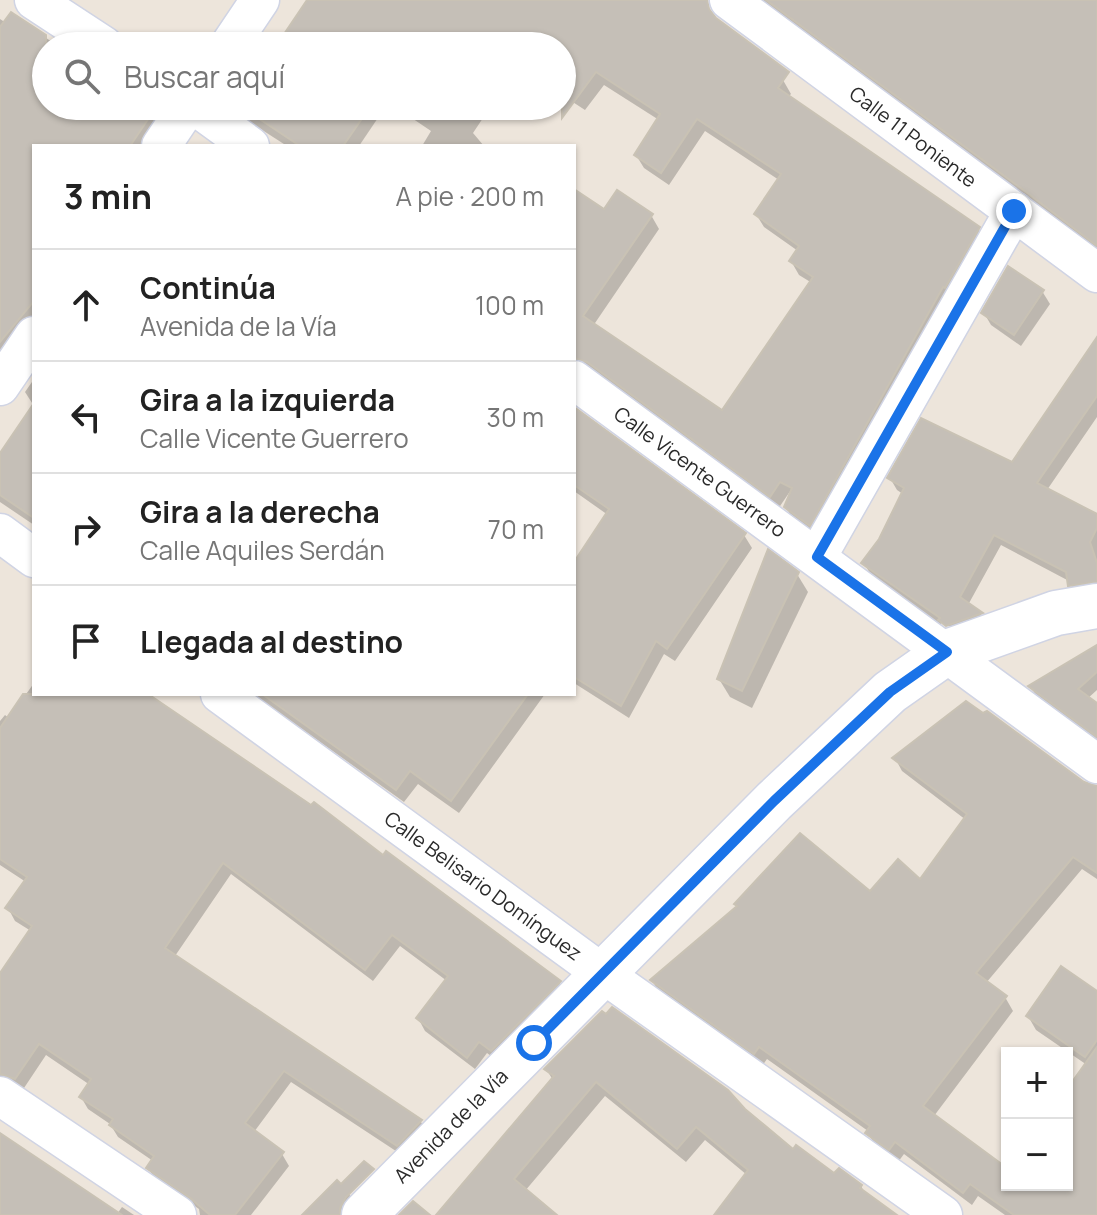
<!DOCTYPE html>
<html lang="es">
<head>
<meta charset="utf-8">
<style>
	:root { --surface:#fff; --page:#f6f6f6; --text:#222; --muted:#767676; --line:#e0e0e0 }
	body { margin:0; font-family:Manrope,sans-serif; background:var(--page); color:var(--text) }
	.controls { position:absolute; right:24px; bottom:24px; display:grid; overflow:hidden; border-radius:0px; box-shadow:0 2px 6px #0004 }
	.controls button { width:72px; height:72px; display:grid; place-items:center; padding:0; border:0; border-bottom:2px solid var(--line); background:var(--surface); color:var(--text); font:40px sans-serif }
	.stop { position:absolute; width:24px; height:24px; margin:-18px; border:6px solid #1a73e8; border-radius:50%; background:#fff }
	.stop.end { background:#1a73e8; border-color:#fff; box-shadow:0 2px 8px #0008 }
	.list { margin:0; padding:0; list-style:none }
	h2 { display:flex; justify-content:space-between; align-items:center; height:104px; margin:0; padding:0 32px; font-size:34px }
	h2 small { font-size:26px; font-weight:400; color:var(--muted) }
	.list li { display:grid; grid-template-columns:52px 1fr auto; gap:24px; align-items:center; box-sizing:border-box; height:112px; padding:0 32px; border-top:2px solid var(--line) }
	.list b { display:block; font-size:30px; white-space:nowrap }
	.list p { margin:0; font-size:26px; white-space:nowrap; color:var(--muted) }
	.list em { font-size:26px; font-style:normal; color:var(--muted) }
	.icon { flex:none; width:44px; height:44px; fill:none; stroke:currentColor; stroke-width:2; stroke-linecap:round; stroke-linejoin:round }
	.map { position:relative; flex:none; width:1097px; height:1215px; overflow:hidden }
	.search { position:absolute; background:var(--surface); box-shadow:0 2px 6px #0004; left:32px; top:32px; width:544px; height:88px; display:flex; align-items:center; gap:20px; box-sizing:border-box; padding:0 28px; border-radius:44px; color:var(--muted); font-size:30px }
	.panel { position:absolute; background:var(--surface); box-shadow:0 2px 6px #0004; left:32px; top:144px; width:544px; height:552px; border-radius:0px }
	.map>svg:first-child { display:block }
	.shadow { fill:#0003 }
	.building { fill:#c5bfb7; stroke:#c9c2b4; stroke-width:2 }
	.lines { fill:none; stroke-linecap:round; stroke-linejoin:round }
	.street-casing { stroke:#d0d4e4; stroke-width:41 }
	.secondary-casing { stroke:#d0d4e4; stroke-width:47 }
	.street { stroke:#fff; stroke-width:38 }
	.secondary { stroke:#fff; stroke-width:44 }
	.route { stroke:#1a73e8; stroke-width:10 }
	.labels { text-anchor:middle; stroke-width:6; stroke-linejoin:round; paint-order:stroke }
	.street-label { font-size:20px; fill:#2a2a2a; stroke:#fff }
</style>
</head>
<body>
<div class="map">
<svg width="1097" height="1215" viewBox="0 0 1097 1215">
	<rect width="100%" height="100%" fill="#ede5db"/>
	<g class="shadow">
		<polygon points="310,0 662,0 783,80 791,94 788,97 978,228 986,242 818,538 794,521 786,507 791,490 778,509 574,373 574,191 604,212 651,215 659,229 593,326 723,413 812,283 799,275 791,261 798,251 764,227 756,214 779,180 705,131 669,185 644,168 636,155 659,120 604,85 585,110 562,95 562,46 278,46"/>
		<polygon points="752,0 1097,0 1097,255"/>
		<polygon points="12,15 58,46 46,46 46,106 146,106 153,111 160,122 144,146 34,146 34,314 0,368 0,19 6,23"/>
		<polygon points="238,106 386,106 359,146 287,146 245,119"/>
		<polygon points="394,106 491,106 473,133 484,146 422,146 431,131"/>
		<polygon points="1042,291 1050,304 1021,346 991,325 984,313"/>
		<polygon points="1097,340 1097,417 1047,490 1097,517 1097,595 1077,597 1069,581 1001,545 968,605 981,614 987,625 954,637 945,627 953,633 955,630 941,620 941,625 871,575 864,563 881,540 903,494 897,490 890,478 922,421 1012,464"/>
		<polygon points="34,379 34,406 25,392"/>
		<polygon points="34,407 34,525 0,502 0,456"/>
		<polygon points="574,410 744,535 752,548 675,661 664,654 629,718 574,683 574,566 608,515 574,491"/>
		<polygon points="797,574 808,592 752,708 730,697 719,679"/>
		<polygon points="1097,647 1097,690 1087,699 1097,706 1097,742 1038,699 1031,687"/>
		<polygon points="34,683 34,694 144,694 559,982 566,994 499,1062 487,1053 475,1069 425,1031 418,1018 447,981 400,946 373,981 231,874 175,956 421,1122 428,1134 405,1157 291,1082 254,1132 282,1154 289,1166 251,1215 200,1215 199,1209 156,1180 148,1168 153,1161 118,1137 110,1124 88,1109 81,1097 90,1085 46,1055 22,1091 0,1088 0,977 31,931 15,921 8,908 26,882 0,865 0,721 5,715 9,718"/>
		<polygon points="253,694 545,694 459,813 418,784 404,802"/>
		<polygon points="895,758 1097,801 1097,879 1082,869 986,983 1005,997 1013,1011 934,1116 1007,1171 1007,1185 1067,1185 1067,1092 1087,1065 1036,1030 1028,1016 1097,993 1097,1215 1005,1215 978,1196 972,1205 904,1154 898,1162 875,1146 868,1131 767,1059 762,1066 660,994 652,980 871,894 921,882 966,820 902,771"/>
		<polygon points="546,1069 743,1110 793,1152 835,1176 861,1186 866,1195 894,1215 717,1215 747,1175 705,1140 686,1162 605,1096 525,1191 554,1215 439,1215 553,1080"/>
		<polygon points="0,1135 117,1214 122,1207 134,1215 0,1215"/>
		<polygon points="337,1182 349,1194 356,1207 350,1215 305,1215"/>
	</g>
	<g class="building">
		<polygon points="307,0 707,0 709,9 716,18 789,72 778,88 980,227 945,288 943,287 810,526 784,507 792,488 780,482 770,497 587,362 574,358 574,189 604,209 617,190 653,214 583,316 722,410 813,277 789,261 799,246 754,214 781,174 697,119 661,173 634,155 660,114 596,72 562,118 562,46 276,46"/>
		<polygon points="766,0 1097,0 1097,246 1026,192"/>
		<polygon points="11,12 46,35 46,106 157,106 130,146 34,146 34,301 0,342 0,27"/>
		<polygon points="240,106 346,106 363,117 343,146 300,146"/>
		<polygon points="1008,266 1044,290 1014,335 981,313"/>
		<polygon points="1097,337 1097,396 1037,483 1097,514 1097,528 1090,542 1097,563 1097,582 1068,586 1066,572 994,535 960,597 983,613 946,626 938,620 940,618 861,563 879,539 904,488 887,478 921,418 1012,462"/>
		<polygon points="34,403 34,518 0,495 0,453"/>
		<polygon points="574,407 746,533 667,649 656,641 621,706 574,677 574,562 609,509 574,485"/>
		<polygon points="768,549 799,572 742,691 717,679"/>
		<polygon points="1097,645 1097,672 1078,689 1097,703 1097,737 1028,686"/>
		<polygon points="23,694 148,694 311,805 314,802 383,855 386,851 561,981 491,1051 479,1042 467,1058 416,1018 448,976 392,935 365,970 223,863 165,948 422,1120 397,1146 284,1071 245,1123 284,1152 235,1215 210,1215 189,1197 146,1168 154,1156 109,1125 113,1119 79,1097 91,1079 39,1044 15,1079 0,1074 0,973 32,926 5,908 27,877 0,859 0,728"/>
		<polygon points="262,694 528,694 451,801 410,771 396,790"/>
		<polygon points="966,701 983,713 987,711 1084,782 1097,786 1097,873 1073,857 976,973 1007,996 923,1106 1007,1168 1007,1185 1067,1185 1067,1089 1097,1047 1097,1215 1014,1215 970,1184 963,1193 895,1142 889,1150 865,1133 870,1126 759,1047 754,1054 650,980 737,906 734,904 800,833 870,891 898,859 920,879 967,814 892,758"/>
		<polygon points="1061,966 1097,991 1097,1040 1085,1057 1026,1016"/>
		<polygon points="612,1007 728,1090 745,1109 793,1149 796,1145 834,1173 839,1168 862,1185 860,1188 897,1215 714,1215 748,1170 696,1127 677,1149 596,1082 514,1179 557,1215 436,1215 554,1076 544,1069 602,1011 606,1014"/>
		<polygon points="0,1133 122,1215 0,1215"/>
		<polygon points="364,1161 374,1169 346,1197 340,1208 340,1215 302,1215 337,1180 341,1184"/>
		<polygon points="413,1201 430,1215 399,1215"/>
	</g>
	<g class="lines">
		<defs>
			<g id="street">
				<polyline points="34,0 104,46"/>
				<polyline points="729,0 1097,273"/>
				<polyline points="229,46 260,0"/>
				<polyline points="195,106 250,146"/>
				<polyline points="161,146 188,106"/>
				<polyline points="574,380 1097,764"/>
				<polyline points="0,386 34,336"/>
				<polyline points="0,533 34,558"/>
				<polyline points="817,557 1014,211"/>
				<polyline points="220,694 602,973 943,1215"/>
				<polyline points="0,1096 177,1215"/>
			</g>
			<polyline id="secondary" points="364,1215 774,801 890,692 947,652 1056,613 1097,606"/>
		</defs>
		<use href="#street" class="street-casing"/>
		<use href="#secondary" class="secondary-casing"/>
		<use href="#street" class="street"/>
		<use href="#secondary" class="secondary"/>
	</g>
	<g class="lines">
		<polyline class="route" points="534,1043 774,801 890,692 947,652 817,557 1014,211"/>
	</g>
	<g class="labels">
		<g class="street-label">
			<text transform="translate(913 137) rotate(37)" y="7">Calle 11 Poniente</text>
			<text transform="translate(700 472) rotate(36)" y="7">Calle Vicente Guerrero</text>
			<text transform="translate(483 886) rotate(36)" y="7">Calle Belisario Domínguez</text>
			<text transform="translate(451 1126) rotate(-45)" y="7">Avenida de la Vía</text>
		</g>
	</g>
</svg>
<div class="controls">
<button>+</button>
<button>−</button>
</div>
<div class="stop" style="left:534px;top:1043px"></div>
<div class="stop end" style="left:1014px;top:211px"></div>
<div class="search"><svg class="icon" aria-label="search" viewBox="0 0 24 24"><circle cx="10" cy="10" r="6"/><path d="M15 15l6 6"/></svg>Buscar aquí</div>
<section class="panel">
<h2>3 min<small>A pie · 200 m</small></h2>
<ul class="list">
<li><svg class="icon" aria-label="ahead" viewBox="0 0 24 24"><path d="M12 20V5M6 11l6-6 6 6"/></svg><div><b>Continúa</b><p>Avenida de la Vía</p></div><em>100 m</em></li>
<li><svg class="icon" aria-label="left" viewBox="0 0 24 24"><path d="M17 20v-9H6M10 6l-5 5 5 5"/></svg><div><b>Gira a la izquierda</b><p>Calle Vicente Guerrero</p></div><em>30 m</em></li>
<li><svg class="icon" aria-label="right" viewBox="0 0 24 24"><path d="M7 20v-9h11M14 6l5 5-5 5"/></svg><div><b>Gira a la derecha</b><p>Calle Aquiles Serdán</p></div><em>70 m</em></li>
<li><svg class="icon" aria-label="arrive" viewBox="0 0 24 24"><path d="M6 21V4h12l-3 4 3 4H6"/></svg><div><b>Llegada al destino</b></div></li>
</ul>
</section>
</div>
</body>
</html>
